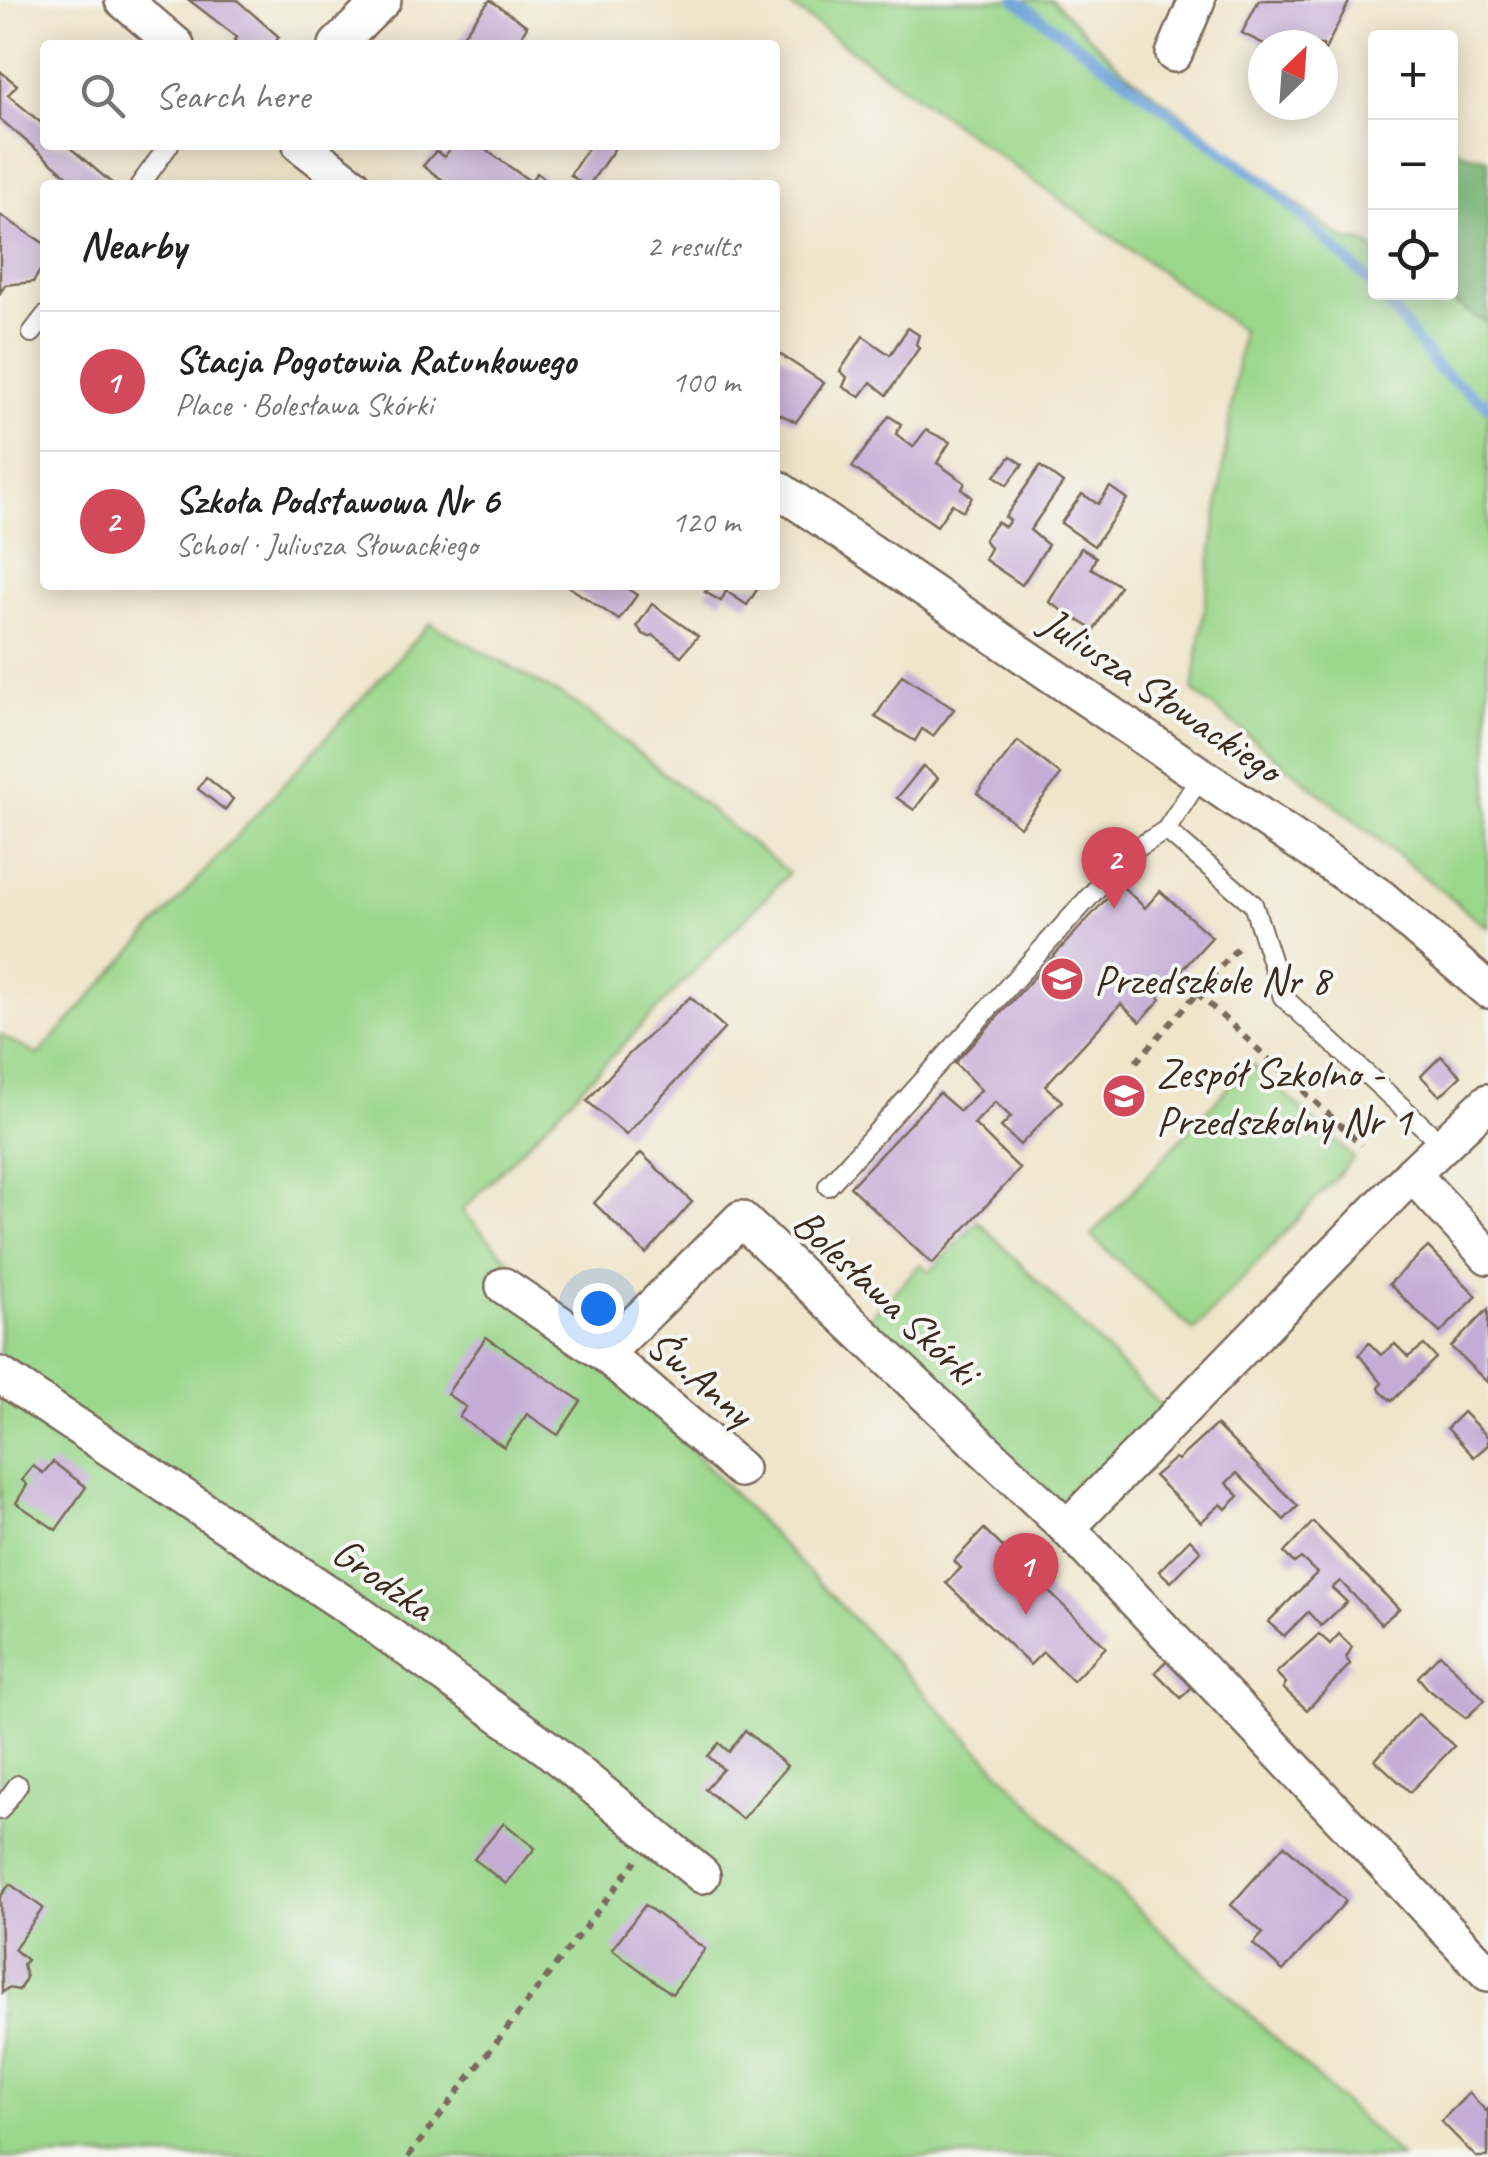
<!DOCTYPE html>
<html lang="en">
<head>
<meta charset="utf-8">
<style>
	:root { --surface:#fff; --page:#f6f6f6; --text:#222; --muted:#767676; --line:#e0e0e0; --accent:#d1495b }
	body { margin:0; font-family:Caveat,sans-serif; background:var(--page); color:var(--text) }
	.controls { position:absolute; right:30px; top:30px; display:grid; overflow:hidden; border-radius:10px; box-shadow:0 5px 25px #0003 }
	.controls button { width:90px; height:90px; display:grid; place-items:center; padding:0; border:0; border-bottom:2px solid var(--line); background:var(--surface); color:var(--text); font:50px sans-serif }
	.compass { position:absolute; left:1248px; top:30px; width:90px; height:90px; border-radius:50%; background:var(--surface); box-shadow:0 5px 25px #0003; rotate:25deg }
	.you { position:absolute; left:598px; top:1308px; width:35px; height:35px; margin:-25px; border:8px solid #fff; border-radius:50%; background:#1a73e8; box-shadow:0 0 0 15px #1a73e833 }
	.badge { display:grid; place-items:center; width:65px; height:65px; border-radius:50%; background:var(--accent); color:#fff; font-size:32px; font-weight:700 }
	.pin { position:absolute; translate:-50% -82px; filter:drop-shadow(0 2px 5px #0008) }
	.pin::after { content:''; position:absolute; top:52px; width:35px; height:30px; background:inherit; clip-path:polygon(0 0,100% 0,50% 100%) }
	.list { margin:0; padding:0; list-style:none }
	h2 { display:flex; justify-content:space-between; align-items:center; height:130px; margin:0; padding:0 40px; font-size:42px }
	h2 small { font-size:32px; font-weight:400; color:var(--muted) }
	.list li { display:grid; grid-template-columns:65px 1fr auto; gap:30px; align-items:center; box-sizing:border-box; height:140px; padding:0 40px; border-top:2px solid var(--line) }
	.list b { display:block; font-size:38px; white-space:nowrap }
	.list p { margin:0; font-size:32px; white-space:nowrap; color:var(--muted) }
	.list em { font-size:32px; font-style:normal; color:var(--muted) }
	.icon { flex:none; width:55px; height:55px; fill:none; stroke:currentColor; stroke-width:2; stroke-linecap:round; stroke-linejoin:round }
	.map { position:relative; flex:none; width:1488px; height:2157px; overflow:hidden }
	.search { position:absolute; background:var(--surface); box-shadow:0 5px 25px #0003; left:40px; top:40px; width:740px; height:110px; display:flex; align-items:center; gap:25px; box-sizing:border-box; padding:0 35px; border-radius:10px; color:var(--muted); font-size:38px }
	.panel { position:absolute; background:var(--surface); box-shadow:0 5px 25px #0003; left:40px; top:180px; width:740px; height:410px; border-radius:10px }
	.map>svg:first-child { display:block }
	.green { fill:#9bd78c; stroke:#6b8055; stroke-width:2.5 }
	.forest { fill:#7cb878; stroke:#5c714b; stroke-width:2.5 }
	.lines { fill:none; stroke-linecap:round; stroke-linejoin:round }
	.stream { stroke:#6ca0d9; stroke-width:11 }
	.building { fill:#c5acd6 }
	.lane-casing { stroke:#7a6b5b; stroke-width:22 }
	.street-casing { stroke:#7a6b5b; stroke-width:40 }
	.path { stroke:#7a6b5b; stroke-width:6; stroke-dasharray:8 8; stroke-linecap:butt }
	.lane { stroke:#fff; stroke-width:18 }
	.street { stroke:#fff; stroke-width:35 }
	.labels { text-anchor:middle; stroke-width:8; stroke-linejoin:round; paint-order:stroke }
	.street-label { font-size:42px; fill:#3b2a1e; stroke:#f6f6f2 }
	.poi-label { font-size:42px; fill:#3b2a1e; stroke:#f6f6f2; text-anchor:start }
</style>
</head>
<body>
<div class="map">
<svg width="1488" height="2157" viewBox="0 0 1488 2157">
	<rect width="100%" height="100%" fill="#f6f6f2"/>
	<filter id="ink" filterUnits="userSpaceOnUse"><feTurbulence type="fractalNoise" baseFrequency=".01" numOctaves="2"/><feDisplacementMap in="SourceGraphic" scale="20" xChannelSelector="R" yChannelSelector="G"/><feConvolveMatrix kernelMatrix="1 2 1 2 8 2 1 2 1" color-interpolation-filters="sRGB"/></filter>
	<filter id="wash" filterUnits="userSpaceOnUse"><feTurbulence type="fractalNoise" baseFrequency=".0048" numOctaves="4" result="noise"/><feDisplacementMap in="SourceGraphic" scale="40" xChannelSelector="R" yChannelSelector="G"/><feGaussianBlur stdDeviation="2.25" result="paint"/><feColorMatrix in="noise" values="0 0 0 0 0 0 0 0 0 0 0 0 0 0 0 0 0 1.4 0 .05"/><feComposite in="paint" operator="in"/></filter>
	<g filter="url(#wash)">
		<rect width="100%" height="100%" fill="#efe5cb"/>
		<g class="green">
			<polygon points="782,0 1052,0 1120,67 1343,239 1365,243 1375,251 1376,292 1439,293 1488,324 1488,928 1193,691 1242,330"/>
			<polygon points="430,623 577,704 789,873 462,1211 1073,1848 1401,2157 0,2157 0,1035 38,1055"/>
			<polygon points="1251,1063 1354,1158 1194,1331 1091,1236"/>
			<polygon points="978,1221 1162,1407 1071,1502 1054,1499 869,1318 921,1264 930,1272"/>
		</g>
		<polygon class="forest" points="1451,144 1463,153 1488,159 1488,324 1439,293 1450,292"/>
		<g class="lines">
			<g class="stream">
				<polyline points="1016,0 1269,185 1376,288"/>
				<polyline points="1379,292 1439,370 1488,406"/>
			</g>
		</g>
		<g id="blocks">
			<g class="building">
				<polygon points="189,0 237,0 279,37 273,45 240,45 234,40 237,37"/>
				<polygon points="490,0 527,26 522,35 538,45 455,45"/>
				<polygon points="1259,0 1350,0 1323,54 1323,45 1266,45 1242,33"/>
				<polygon points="0,71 17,85 8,95 45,126 45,145 67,145 114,185 68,185 72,180 0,119"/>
				<polygon points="453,145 479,145 530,181 537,173 548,182 546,185 450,185 423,166 436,151 444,157"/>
				<polygon points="590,145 617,145 589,185 584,185 570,175"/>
				<polygon points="0,215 45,244 45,263 33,282 5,285 0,293"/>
				<polygon points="908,328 919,335 916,344 919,348 887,395 871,382 860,397 843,387 847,377 840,371 863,336 890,355"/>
				<polygon points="775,351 824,383 796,422 775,412"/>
				<polygon points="889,416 901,424 896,434 913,447 926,430 950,442 937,463 965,483 962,489 972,497 963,511 952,504 937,526 852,467"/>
				<polygon points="1011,456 1023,464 1007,485 995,476"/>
				<polygon points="1040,466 1063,483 1030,530 1048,545 1022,585 984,559 990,548 984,539 997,522 1005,527 1010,520 1005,517"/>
				<polygon points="1110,487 1127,499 1094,546 1061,523 1082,494 1098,504"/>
				<polygon points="1081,548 1096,557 1091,568 1120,586 1094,630 1049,602"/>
				<polygon points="566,585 622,585 637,595 619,620"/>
				<polygon points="713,585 760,585 747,605 726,591 721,601 705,592"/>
				<polygon points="652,604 698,636 681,656 653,635 650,637 643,634 637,626"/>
				<polygon points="902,675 954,709 933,736 922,729 915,741 875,717"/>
				<polygon points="1018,741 1061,775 1020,827 977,793"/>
				<polygon points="923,766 938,778 914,810 897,798"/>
				<polygon points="206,777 233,799 225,810 198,789"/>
				<polygon points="1120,884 1145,908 1160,891 1212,937 1158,996 1161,999 1140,1022 1121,1004 1045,1086 1062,1101 1020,1145 1001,1127 1011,1117 995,1102 974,1124 1020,1169 932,1264 850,1187 939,1093 960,1111 981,1090 955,1063"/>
				<polygon points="690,997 725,1028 626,1135 587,1101 628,1055"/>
				<polygon points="1441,1056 1461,1076 1440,1096 1421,1076"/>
				<polygon points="641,1153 692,1202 646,1254 594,1203"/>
				<polygon points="1428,1247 1477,1296 1440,1333 1389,1284"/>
				<polygon points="1488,1309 1488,1383 1451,1347"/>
				<polygon points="486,1337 581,1401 558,1435 527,1414 504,1447 459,1417 466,1407 447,1394"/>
				<polygon points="1369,1343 1381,1355 1395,1344 1408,1357 1424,1345 1436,1358 1392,1401 1381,1392 1379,1388 1382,1383 1359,1355"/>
				<polygon points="1463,1412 1488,1437 1488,1445 1474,1457 1447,1428"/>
				<polygon points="1216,1425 1298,1506 1284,1520 1237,1473 1226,1483 1239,1496 1226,1509 1221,1504 1201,1522 1154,1476 1175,1458 1178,1460"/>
				<polygon points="53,1462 86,1487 56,1530 16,1503 27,1485 22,1480 33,1466 43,1473"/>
				<polygon points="1313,1522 1399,1609 1381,1624 1340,1581 1332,1588 1347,1602 1321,1626 1308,1612 1284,1636 1268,1622 1317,1573 1301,1558 1294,1563 1284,1553"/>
				<polygon points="984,1529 1106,1647 1073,1681 1043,1652 1030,1665 946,1583 961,1568 954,1561"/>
				<polygon points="1190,1539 1201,1551 1171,1582 1159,1571"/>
				<polygon points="1319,1634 1330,1644 1339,1634 1352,1647 1346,1658 1350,1664 1307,1710 1283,1688 1286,1683 1276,1673"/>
				<polygon points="1174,1653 1200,1679 1181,1698 1155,1672"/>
				<polygon points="1440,1654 1485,1700 1466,1718 1428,1689 1418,1677"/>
				<polygon points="1418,1714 1454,1746 1410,1792 1375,1760"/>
				<polygon points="745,1730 787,1766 742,1819 705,1789 723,1769 708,1756 719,1743 729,1752"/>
				<polygon points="504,1823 535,1848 506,1884 474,1859"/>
				<polygon points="1284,1845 1346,1901 1283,1971 1253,1944 1263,1933 1231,1905"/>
				<polygon points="10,1884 43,1908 14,1949 27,1960 23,1964 26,1978 19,1990 8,1988 2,1993 0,1897"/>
				<polygon points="645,1905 705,1949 672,1994 612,1949"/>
				<polygon points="1469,2093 1486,2111 1488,2109 1488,2157 1476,2157 1441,2121"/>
			</g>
		</g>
	</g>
	<g filter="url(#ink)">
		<use href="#blocks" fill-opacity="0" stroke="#7a6b5b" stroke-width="2.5"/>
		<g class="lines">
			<defs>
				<g id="lane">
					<polyline points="140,185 169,145"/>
					<polyline points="32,333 45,316"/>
					<polyline points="1202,775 1166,830 1253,904 1283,997 1443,1145"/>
					<polyline points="828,1186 1129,853 1166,830"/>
					<polyline points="0,1810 18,1785"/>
				</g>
				<g id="street">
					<polyline points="123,0 176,45"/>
					<polyline points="337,45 383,0"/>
					<polyline points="1174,54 1197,0"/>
					<polyline points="301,145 353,185"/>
					<polyline points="775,487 1380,897 1488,990"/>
					<polyline points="1412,1174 1488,1256"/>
					<polyline points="504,1286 605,1354 740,1469"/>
					<polyline points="605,1354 741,1219 1067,1528 1488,1973"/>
					<polyline points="0,1375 352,1609 547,1748 702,1875"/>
					<polyline points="1067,1528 1412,1174 1488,1102"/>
				</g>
			</defs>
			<use href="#lane" class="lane-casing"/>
			<use href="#street" class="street-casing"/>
			<g class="path">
				<polyline points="1197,993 1362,1145"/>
				<polyline points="1136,1062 1240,945"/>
				<polyline points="408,2157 636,1861"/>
			</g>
			<use href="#lane" class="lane"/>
			<use href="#street" class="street"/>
		</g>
	</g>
	<defs>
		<symbol id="school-disc" viewBox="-11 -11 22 22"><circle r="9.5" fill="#d1495b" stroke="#f6f6f2"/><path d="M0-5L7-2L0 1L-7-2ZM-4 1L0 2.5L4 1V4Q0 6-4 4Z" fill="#fff"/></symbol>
	</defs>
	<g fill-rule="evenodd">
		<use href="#school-disc" x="1037" y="954" width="50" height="50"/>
		<use href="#school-disc" x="1099" y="1071" width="50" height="50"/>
	</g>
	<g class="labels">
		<g class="street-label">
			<text transform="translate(1162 694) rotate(34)" y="15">Juliusza Słowackiego</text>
			<text transform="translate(887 1296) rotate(43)" y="15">Bolesława Skórki</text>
			<text transform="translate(701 1377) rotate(40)" y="15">Św.Anny</text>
			<text transform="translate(384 1578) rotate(35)" y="15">Grodzka</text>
		</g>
		<g class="poi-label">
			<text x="1094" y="994">Przedszkole Nr 8</text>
			<text x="1156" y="1087">Zespół Szkolno -<tspan x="1156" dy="48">Przedszkolny Nr 1</tspan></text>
		</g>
	</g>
</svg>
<div class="controls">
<button>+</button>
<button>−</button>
<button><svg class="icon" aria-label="locate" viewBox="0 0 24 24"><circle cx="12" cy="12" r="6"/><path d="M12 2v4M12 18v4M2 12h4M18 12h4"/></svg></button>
</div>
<svg class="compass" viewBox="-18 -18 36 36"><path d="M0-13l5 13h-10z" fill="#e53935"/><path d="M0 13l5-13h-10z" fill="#767676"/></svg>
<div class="you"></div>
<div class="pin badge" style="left:1026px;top:1615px">1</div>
<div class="pin badge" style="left:1114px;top:909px">2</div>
<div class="search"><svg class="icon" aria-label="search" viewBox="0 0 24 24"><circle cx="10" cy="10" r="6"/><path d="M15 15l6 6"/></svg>Search here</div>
<section class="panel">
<h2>Nearby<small>2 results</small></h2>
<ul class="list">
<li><span class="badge">1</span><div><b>Stacja Pogotowia Ratunkowego</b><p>Place · Bolesława Skórki</p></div><em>100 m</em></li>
<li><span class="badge">2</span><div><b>Szkoła Podstawowa Nr 6</b><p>School · Juliusza Słowackiego</p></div><em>120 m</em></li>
</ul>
</section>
</div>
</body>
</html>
